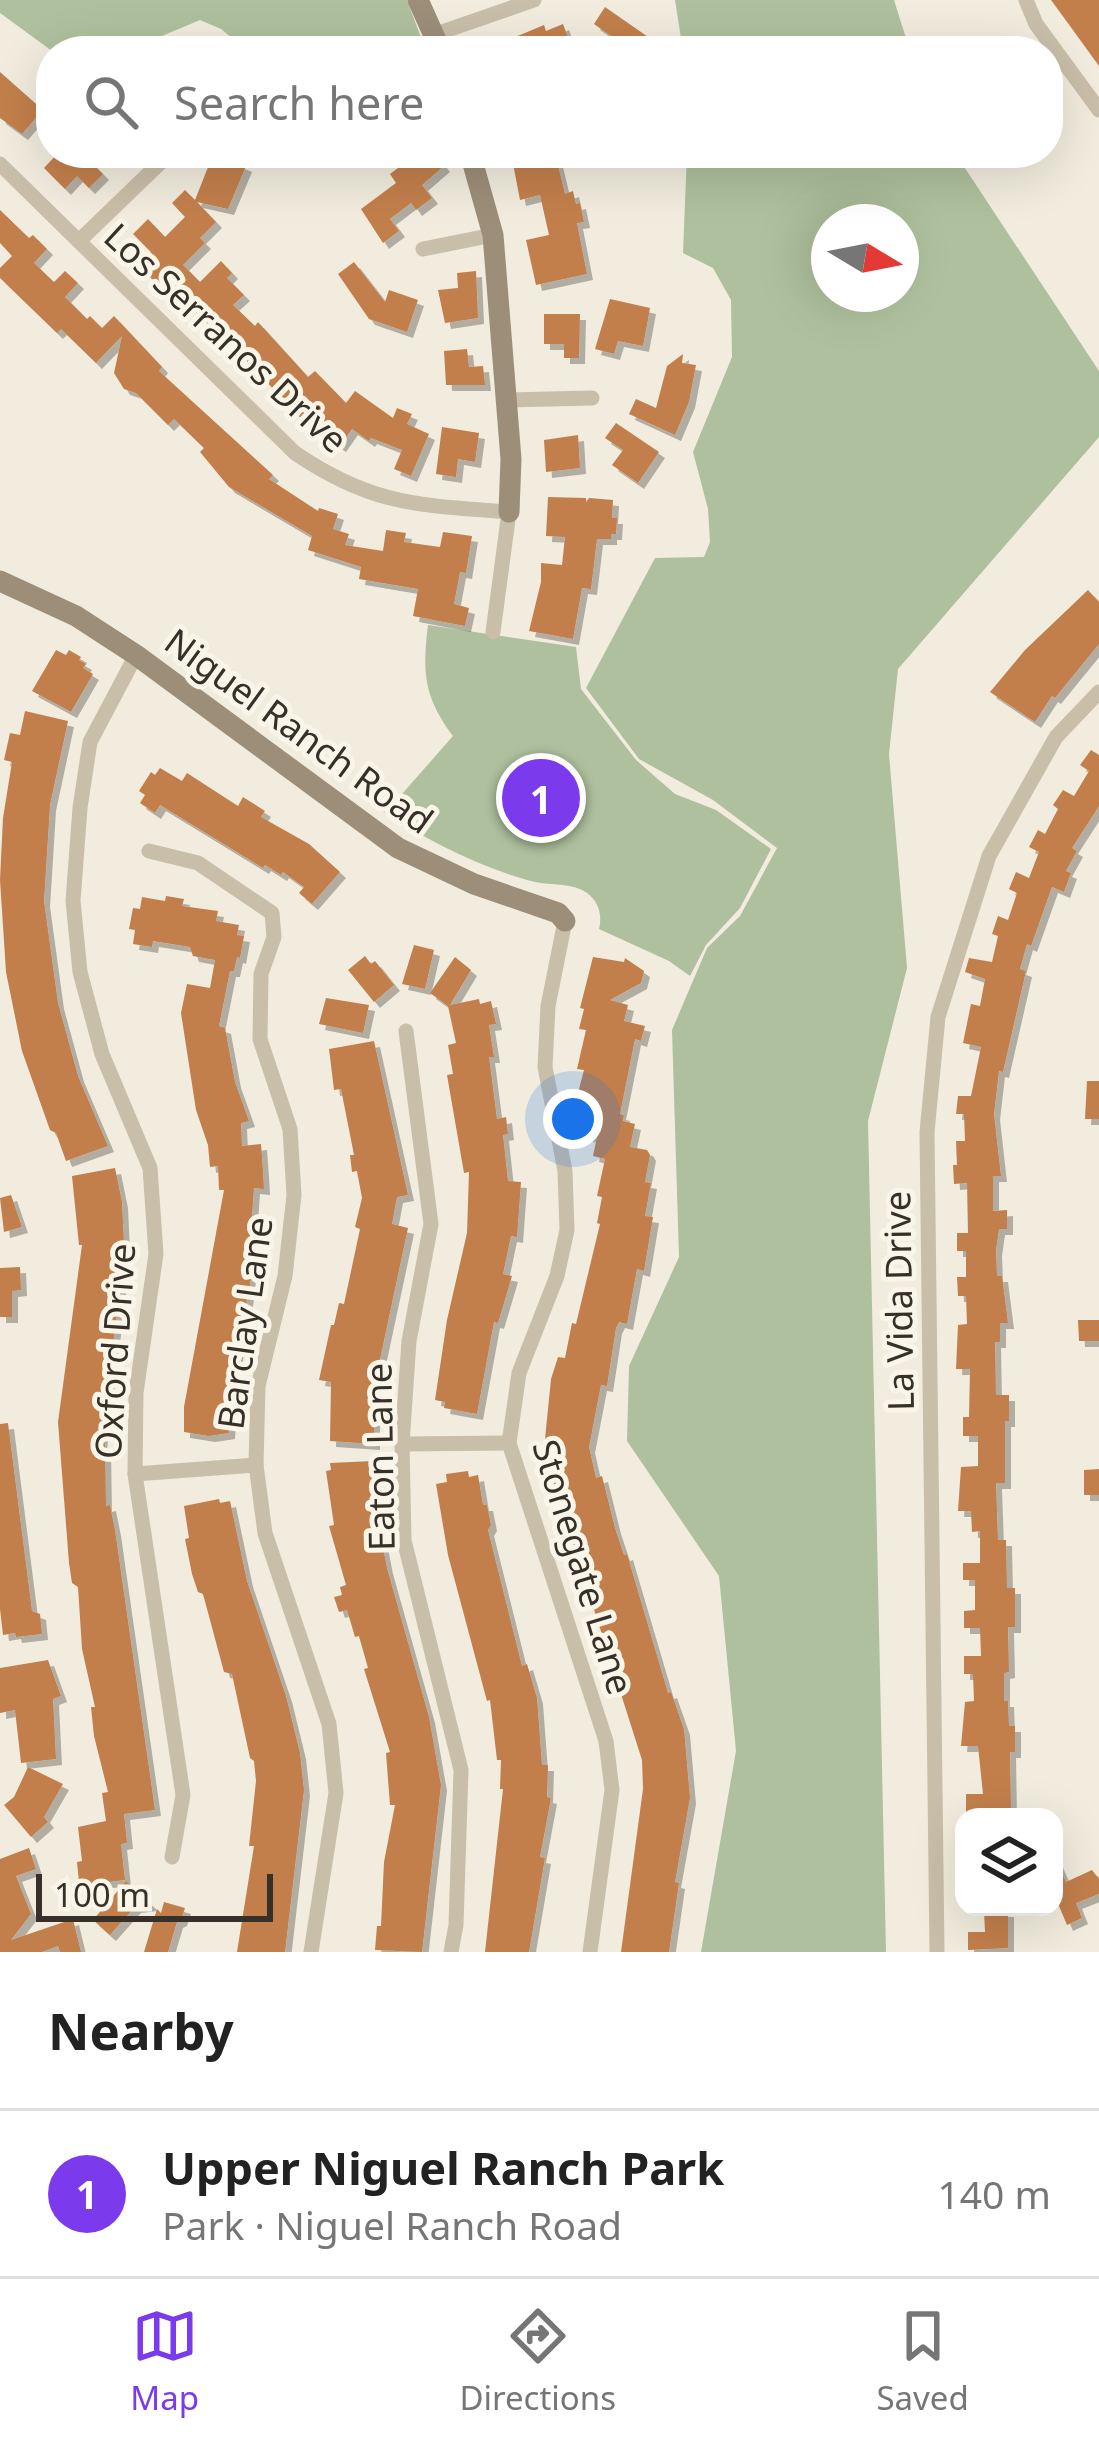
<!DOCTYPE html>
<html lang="en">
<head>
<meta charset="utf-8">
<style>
	:root { --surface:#fff; --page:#f2f2f2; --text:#222; --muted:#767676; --line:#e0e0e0; --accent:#7c3aed }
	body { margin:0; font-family:"Noto Sans",sans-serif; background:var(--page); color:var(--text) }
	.controls { position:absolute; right:36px; bottom:36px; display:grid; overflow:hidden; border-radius:24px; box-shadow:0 12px 48px #0002 }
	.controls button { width:108px; height:108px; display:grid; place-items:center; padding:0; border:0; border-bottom:3px solid var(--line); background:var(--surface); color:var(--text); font:60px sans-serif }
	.compass { position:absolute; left:811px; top:204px; width:108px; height:108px; border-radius:50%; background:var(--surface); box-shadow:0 12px 48px #0002; rotate:100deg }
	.scale { position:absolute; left:36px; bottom:30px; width:237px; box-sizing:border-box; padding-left:12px; border:6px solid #373029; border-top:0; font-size:33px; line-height:42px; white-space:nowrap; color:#373029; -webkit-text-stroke:9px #f9f5e9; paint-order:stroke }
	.you { position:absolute; left:573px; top:1119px; width:42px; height:42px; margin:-30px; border:9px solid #fff; border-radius:50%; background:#1a73e8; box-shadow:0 0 0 18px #1a73e833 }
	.badge { display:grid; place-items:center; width:78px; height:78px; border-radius:50%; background:var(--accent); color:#fff; font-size:39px; font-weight:700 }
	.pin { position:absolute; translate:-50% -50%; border:6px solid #fff; box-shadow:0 3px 12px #0006 }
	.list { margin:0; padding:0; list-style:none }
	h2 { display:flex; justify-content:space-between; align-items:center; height:156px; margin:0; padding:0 48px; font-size:51px }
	h2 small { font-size:39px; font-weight:400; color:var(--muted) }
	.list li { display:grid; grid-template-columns:78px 1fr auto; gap:36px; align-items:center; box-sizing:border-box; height:168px; padding:0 48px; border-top:3px solid var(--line) }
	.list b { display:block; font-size:45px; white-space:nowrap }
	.list p { margin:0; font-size:39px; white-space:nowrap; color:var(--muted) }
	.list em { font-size:39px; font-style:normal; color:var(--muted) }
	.icon { flex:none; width:66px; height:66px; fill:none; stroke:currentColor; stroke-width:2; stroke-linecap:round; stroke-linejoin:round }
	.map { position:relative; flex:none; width:1099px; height:1952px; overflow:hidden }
	.search { position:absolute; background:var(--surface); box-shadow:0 12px 48px #0002; left:36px; right:36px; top:36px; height:132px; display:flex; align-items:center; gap:30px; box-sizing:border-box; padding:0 42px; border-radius:48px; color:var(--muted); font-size:45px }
	.sheet { height:324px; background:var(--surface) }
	nav { display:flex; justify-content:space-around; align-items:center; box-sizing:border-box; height:168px; border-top:3px solid var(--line); background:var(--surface); font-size:33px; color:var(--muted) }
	nav a { display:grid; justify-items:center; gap:6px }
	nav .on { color:var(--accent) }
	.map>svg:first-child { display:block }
	.green { fill:#aec09d; fill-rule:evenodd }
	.building { fill:#c27f4b; filter:url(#shadow) }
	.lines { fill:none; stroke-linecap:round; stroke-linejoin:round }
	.street { stroke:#c9bea9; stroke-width:15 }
	.secondary { stroke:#9d8e7a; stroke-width:21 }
	.labels { text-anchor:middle; stroke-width:10; stroke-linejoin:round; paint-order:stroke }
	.street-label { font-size:36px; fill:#373029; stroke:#f9f5e9 }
</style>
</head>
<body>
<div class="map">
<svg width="1099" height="1952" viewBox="0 0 1099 1952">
	<defs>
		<filter id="shadow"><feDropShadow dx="6" dy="6" stdDeviation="0" flood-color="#0004"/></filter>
	</defs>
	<rect width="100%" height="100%" fill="#f1ecdd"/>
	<g class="green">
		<polygon points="0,0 407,0 426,51 248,51 221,29 200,20 126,51 52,51 0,13"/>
		<polygon points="675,0 894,0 910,51 683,51"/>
		<path d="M687,153H955L1099,371V437L898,669L889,754L907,968L868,1121L886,1952H701L736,1751L719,1576L627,1441L629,1366L679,1257L672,1030L707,948L740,916L777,848L713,800L639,759L586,688L655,558L704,557L710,542L708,509L693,452L732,357L731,300L713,268L683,253ZM829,222H901V294H829Z"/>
		<path d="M428,625L576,647L581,689L636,760L675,794L716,810L771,849L740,908L706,945L690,976L669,961L599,929C603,914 598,898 582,890C566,882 545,886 527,880C473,864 428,841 381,810L395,802L453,736C424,697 422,673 428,625Z"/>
	</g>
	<g class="building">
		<polygon points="1051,0 1099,0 1099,66 1070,26"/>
		<polygon points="605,7 651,39 642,51 601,51 611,36 594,24"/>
		<polygon points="563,24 573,51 482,51 544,25 546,31"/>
		<polygon points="0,72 43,110 22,134 0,118"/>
		<polygon points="58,153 82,153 103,174 89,188 77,176 65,189 44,168"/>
		<polygon points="400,153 434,153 444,166 422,185 432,198 416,210 411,203 390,219 399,231 383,243 361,209 396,183 390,174 406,162"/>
		<polygon points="511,153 555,153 565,194 573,191 576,204 580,203 584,222 577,223 587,274 536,285 526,240 549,235 540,195 520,200"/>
		<polygon points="212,157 232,167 234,161 246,166 228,209 197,202 216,222 200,238 205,243 183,265 200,282 221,261 232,273 227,278 244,295 233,305 255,326 258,322 308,377 315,371 346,403 355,391 393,418 397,408 412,414 407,424 429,434 411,476 394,469 402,450 371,438 369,441 352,429 340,446 314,427 311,429 213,325 211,327 163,280 158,285 138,265 151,252 133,234 148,219 165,237 185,217 172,203 185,190 195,200"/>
		<polygon points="0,210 29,238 33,235 47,249 34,263 54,282 65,271 78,283 65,297 87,319 90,316 102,328 114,316 162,367 159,371 273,475 269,479 318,511 319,508 338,514 333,529 349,534 345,545 383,551 386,530 406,533 404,542 440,547 443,532 472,536 466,573 460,572 454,604 469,608 465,626 413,616 418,589 359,579 361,567 308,550 312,536 229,487 200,452 204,448 174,419 168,425 136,393 124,389 114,373 122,336 96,363 61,329 57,333 0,278 0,268 12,256 0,243"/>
		<polygon points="354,262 385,302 389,290 418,300 407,332 369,319 338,274"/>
		<polygon points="476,271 478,318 445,323 438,290 458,288 457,273"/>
		<polygon points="610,299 650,308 643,346 618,341 614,354 595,349"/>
		<polygon points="544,314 580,314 579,358 564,358 564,344 544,344"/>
		<polygon points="467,349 469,367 483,366 485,385 446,385 444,351"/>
		<polygon points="683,354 682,363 696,365 689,402 675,435 629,414 636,399 656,408 667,366"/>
		<polygon points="616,423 659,452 638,483 612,465 623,450 605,438"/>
		<polygon points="442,427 479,433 475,462 458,459 456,477 436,474"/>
		<polygon points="578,435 580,468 546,472 544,440"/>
		<polygon points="548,497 586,498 586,502 589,498 613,500 612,518 617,518 616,534 611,534 611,539 597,539 591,589 582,588 573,639 529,631 541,582 541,563 562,565 565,537 546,536"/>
		<polygon points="1088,590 1099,602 1099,644 1055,698 1052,696 1035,722 990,692 1025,650"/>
		<polygon points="56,650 66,655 69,650 81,657 79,660 86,664 83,668 93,674 71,712 32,691"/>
		<polygon points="25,711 68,721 50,805 44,901 58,1003 78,1076 108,1146 66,1161 56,1133 50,1130 22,1051 6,972 0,880 3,818 12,762 4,760 10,733 20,735"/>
		<polygon points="1091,750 1099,755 1099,806 1072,848 1077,851 1066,871 1071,873 1064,892 1052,887 1031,946 1027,944 1020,969 1026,971 1003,1072 999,1071 994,1114 1001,1176 993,1176 993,1211 1007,1210 1007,1229 999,1229 996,1250 997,1276 1002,1276 1008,1323 1000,1323 1000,1342 995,1342 996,1395 1009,1395 1009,1421 1005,1421 1005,1483 996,1483 998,1540 1006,1540 1007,1588 1015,1588 1015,1627 1008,1627 1009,1672 1004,1673 1004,1701 1008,1701 1009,1726 1015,1726 1015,1752 1010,1752 1011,1810 966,1812 966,1794 983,1794 978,1746 961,1746 965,1702 974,1701 973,1674 964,1674 964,1656 981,1656 980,1628 964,1628 964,1611 975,1610 975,1580 963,1580 963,1563 980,1563 980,1531 972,1532 971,1511 958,1511 961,1467 978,1466 978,1436 963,1436 963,1417 969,1417 970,1369 956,1369 958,1325 967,1324 966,1296 958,1296 957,1277 966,1277 966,1251 957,1251 957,1233 968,1233 967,1183 954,1184 953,1165 957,1165 956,1141 965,1141 964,1114 956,1114 958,1096 971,1096 981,1047 963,1043 971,1004 980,1006 985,979 965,972 969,958 992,962 998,936 992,934 998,916 1008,920 1017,893 1009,889 1016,872 1029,878 1039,852 1029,847 1038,830 1045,834 1058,809 1053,805 1063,790 1074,796 1089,771 1080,765"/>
		<polygon points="160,768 182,781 187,773 238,806 243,797 265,811 261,817 309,844 340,872 312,904 299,893 304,887 283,872 281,875 265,865 263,868 160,805 155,813 140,803 145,795 139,791 151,772 155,775"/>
		<polygon points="166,896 184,899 182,906 218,911 216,921 239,925 237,935 244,936 240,958 237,957 234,971 230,971 219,1026 225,1028 235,1082 249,1121 241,1123 242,1146 261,1144 263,1171 264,1189 254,1188 252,1216 262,1218 233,1376 229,1433 209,1436 184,1432 184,1407 224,1190 219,1190 218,1166 210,1167 208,1145 196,1110 181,1013 187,984 210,988 215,960 193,956 190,947 153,941 152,947 133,944 135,930 129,929 133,908 140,909 142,897 165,901"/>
		<polygon points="414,945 434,950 425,989 402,984"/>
		<polygon points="365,956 371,964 375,961 394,985 374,1002 348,970"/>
		<polygon points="455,957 471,970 450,1005 479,999 480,1004 491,1001 496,1024 489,1025 494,1057 489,1057 497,1119 506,1117 508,1134 503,1135 508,1181 521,1182 517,1237 511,1236 503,1274 512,1276 498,1323 494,1322 477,1414 444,1408 445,1402 435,1400 447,1320 467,1233 469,1172 464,1173 447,1075 453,1074 448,1045 456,1043 448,1006 430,993"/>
		<polygon points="593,957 624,962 625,958 644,971 641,983 610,1000 628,1005 624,1021 645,1026 641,1041 635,1039 620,1114 624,1115 623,1121 635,1124 630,1147 647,1150 650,1155 645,1182 651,1183 645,1216 653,1217 644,1271 637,1269 627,1324 619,1322 616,1328 607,1386 601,1385 589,1447 596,1478 602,1476 615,1528 624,1555 627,1554 668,1693 671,1692 684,1729 690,1798 675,1882 679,1883 669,1952 621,1952 643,1789 642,1760 553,1481 549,1464 560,1461 555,1440 545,1439 551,1379 558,1357 565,1358 572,1323 576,1324 600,1224 597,1223 602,1197 597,1196 605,1159 593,1156 597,1137 587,1136 595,1102 578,1093 584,1070 577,1069 586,1030 579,1029 584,1009 580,1008"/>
		<polygon points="326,998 369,1005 363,1033 319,1024"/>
		<polygon points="374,1041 408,1195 397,1197 392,1224 408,1228 379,1364 374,1399 374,1444 330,1441 331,1382 319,1380 331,1325 334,1325 339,1303 344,1304 360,1229 355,1227 362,1198 357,1171 352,1172 350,1155 354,1155 341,1089 334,1090 329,1049"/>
		<polygon points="1087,1081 1099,1081 1099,1119 1085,1119"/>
		<polygon points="115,1168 122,1202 124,1245 114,1245 115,1271 122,1272 101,1444 105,1444 106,1506 110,1505 115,1530 155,1810 124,1814 127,1843 121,1844 125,1880 89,1884 88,1881 79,1882 77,1862 82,1861 78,1827 106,1821 102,1793 108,1792 94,1736 91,1707 95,1707 82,1649 78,1587 72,1583 69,1563 58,1422 82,1245 79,1245 72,1176"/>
		<polygon points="11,1195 22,1227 4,1232 0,1198"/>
		<polygon points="20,1267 21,1290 12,1291 12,1317 0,1317 0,1268"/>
		<polygon points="1078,1320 1099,1320 1099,1341 1079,1341"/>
		<polygon points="8,1423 32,1611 40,1614 42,1634 16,1637 15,1633 3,1635 0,1609 0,1424"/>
		<polygon points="373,1461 375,1506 387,1568 429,1717 441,1785 422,1952 375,1950 377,1926 381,1926 384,1862 395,1805 390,1805 386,1753 390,1752 364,1669 368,1668 359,1636 355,1637 347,1610 339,1612 334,1597 342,1595 340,1587 346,1585 329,1526 334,1525 326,1471 331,1470 330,1463"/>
		<polygon points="1099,1469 1099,1495 1084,1495 1084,1470"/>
		<polygon points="468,1471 469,1477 478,1475 483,1505 487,1505 491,1525 488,1530 522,1666 527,1664 537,1698 542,1765 548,1765 547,1797 551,1798 540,1857 545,1858 529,1952 485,1952 503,1789 500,1789 501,1760 497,1760 490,1700 487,1701 448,1555 436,1484 447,1482 446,1474"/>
		<polygon points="219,1499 220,1503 230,1501 247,1581 286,1696 300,1753 304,1790 285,1952 237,1952 254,1846 249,1846 256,1781 254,1761 250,1758 232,1674 224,1672 203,1594 198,1592 192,1574 185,1539 189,1538 184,1506"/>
		<polygon points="48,1660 61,1696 53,1699 56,1759 21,1763 15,1710 0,1713 0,1668"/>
		<polygon points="28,1767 63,1784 44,1817 48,1822 31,1837 4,1805 14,1797"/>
		<polygon points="29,1848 36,1869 16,1876 31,1914 11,1940 73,1919 81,1952 60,1952 58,1946 42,1952 0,1952 0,1859"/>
		<polygon points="1054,1855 1066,1882 1092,1870 1099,1879 1099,1894 1076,1903 1082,1918 1067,1925 1054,1894"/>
		<polygon points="126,1881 152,1905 135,1907 110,1935 93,1920"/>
		<polygon points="164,1902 185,1908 181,1920 177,1922 168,1952 144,1952 157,1909 161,1913"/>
		<polygon points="984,1911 1008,1911 1008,1948 968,1950 968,1932 985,1932"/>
	</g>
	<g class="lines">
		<g class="street">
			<polyline points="1026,0 1036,24 1099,110"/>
			<polyline points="436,34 534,0"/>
			<path d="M0,164L295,453C373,506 419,505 509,512L493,632"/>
			<polyline points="79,241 164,159"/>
			<polyline points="423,249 493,235"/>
			<polyline points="505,400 592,398"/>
			<polyline points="136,655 90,742 80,808 73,901 80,972 102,1054 150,1168 156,1254 136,1393 135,1474 183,1795 172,1857"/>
			<polyline points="149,851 198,863 272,913 274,937 261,974 260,1039 290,1129 294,1195 285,1276 258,1386 256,1465 265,1533 329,1724 336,1793 311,1952"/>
			<polyline points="565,921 548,1006 545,1067 565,1171 567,1230 557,1276 519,1373 509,1443 606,1741 612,1790 590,1952"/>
			<polyline points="406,1031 431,1224 409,1341 402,1444 404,1540 461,1770 456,1925 451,1952"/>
			<polyline points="402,1444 509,1443"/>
			<polyline points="135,1474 256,1465"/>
			<polyline points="937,1952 927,1132 938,1017 989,856 1056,737 1099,692"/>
		</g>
		<g class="secondary">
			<polyline points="418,0 441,51"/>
			<polyline points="470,153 493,235 511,459 509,512"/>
			<polyline points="0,581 76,616 136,655 398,848 474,884 558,913 565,921"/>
		</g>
	</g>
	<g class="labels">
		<g class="street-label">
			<text transform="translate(226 338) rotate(43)" y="13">Los Serranos Drive</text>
			<text transform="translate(299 731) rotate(36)" y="13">Niguel Ranch Road</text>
			<text transform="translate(899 1301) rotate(-91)" y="13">La Vida Drive</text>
			<text transform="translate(245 1323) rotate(-82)" y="13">Barclay Lane</text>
			<text transform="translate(115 1351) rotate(-86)" y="13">Oxford Drive</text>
			<text transform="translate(380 1457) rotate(-91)" y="13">Eaton Lane</text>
			<text transform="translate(583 1567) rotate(73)" y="13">Stonegate Lane</text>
		</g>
	</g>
</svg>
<div class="controls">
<button><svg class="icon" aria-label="layers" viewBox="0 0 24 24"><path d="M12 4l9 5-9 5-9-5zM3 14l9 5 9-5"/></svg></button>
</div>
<svg class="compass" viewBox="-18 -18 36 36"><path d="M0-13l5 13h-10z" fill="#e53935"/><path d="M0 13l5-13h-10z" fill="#767676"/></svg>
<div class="scale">100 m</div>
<div class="you"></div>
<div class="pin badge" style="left:541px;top:798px">1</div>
<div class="search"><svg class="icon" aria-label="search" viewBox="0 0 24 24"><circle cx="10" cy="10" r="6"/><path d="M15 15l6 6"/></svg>Search here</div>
</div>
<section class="sheet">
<h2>Nearby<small></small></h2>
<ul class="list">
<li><span class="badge">1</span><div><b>Upper Niguel Ranch Park</b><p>Park · Niguel Ranch Road</p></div><em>140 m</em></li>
</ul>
</section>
<nav>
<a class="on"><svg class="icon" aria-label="map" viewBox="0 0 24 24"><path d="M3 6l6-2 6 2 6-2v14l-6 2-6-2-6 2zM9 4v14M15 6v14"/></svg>Map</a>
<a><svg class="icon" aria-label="directions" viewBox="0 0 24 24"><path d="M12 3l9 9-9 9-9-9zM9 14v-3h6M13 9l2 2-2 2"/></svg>Directions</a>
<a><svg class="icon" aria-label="saved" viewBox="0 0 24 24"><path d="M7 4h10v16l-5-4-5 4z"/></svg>Saved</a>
</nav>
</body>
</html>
